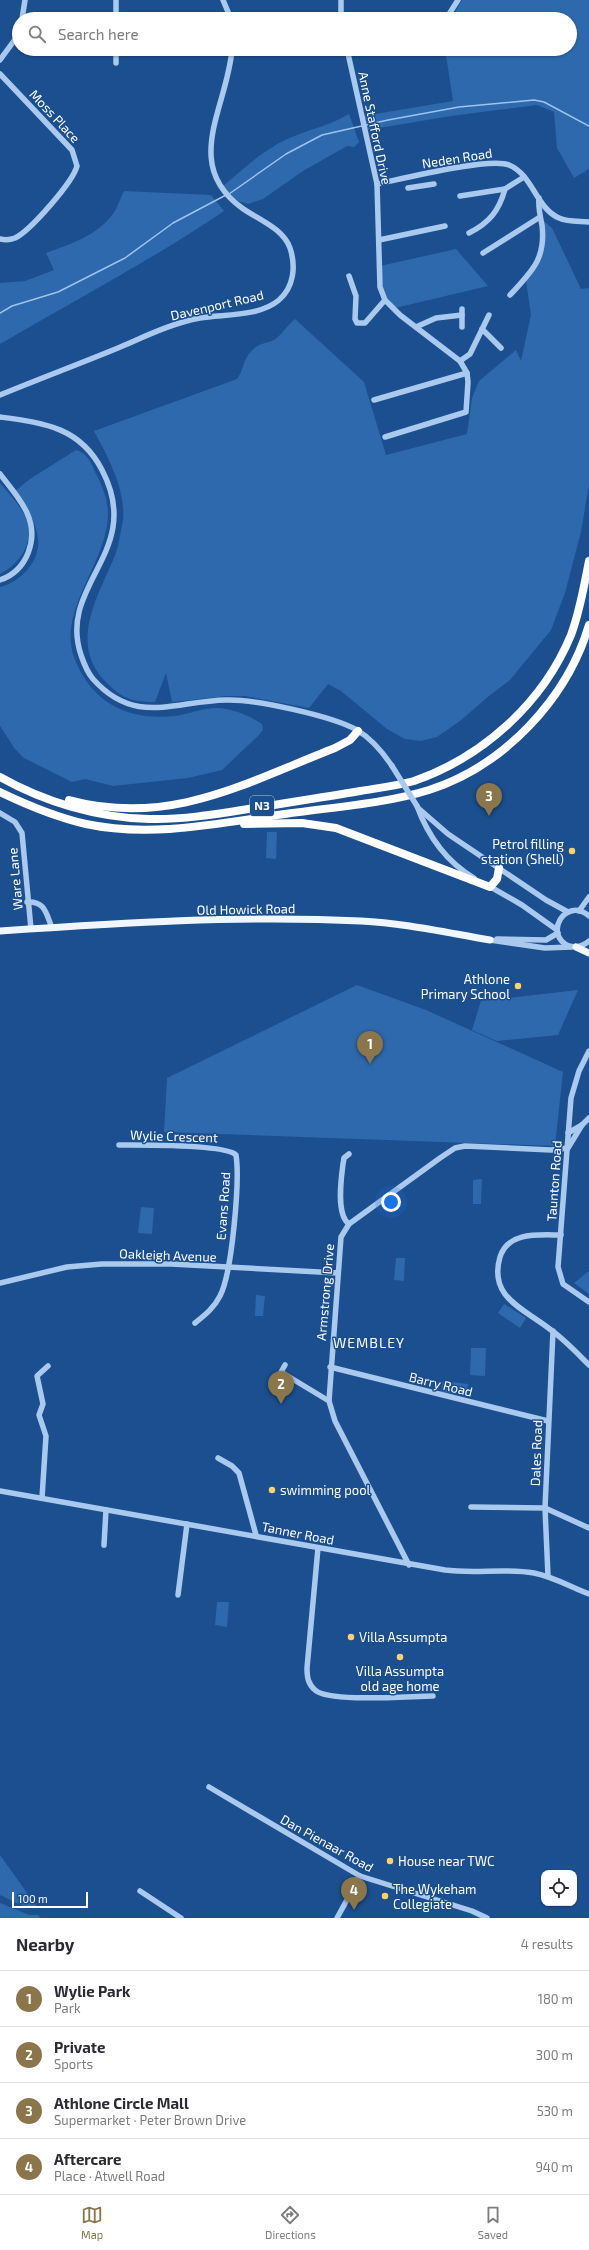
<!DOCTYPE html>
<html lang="en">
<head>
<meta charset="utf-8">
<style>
	:root { --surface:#fff; --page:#f7f7f7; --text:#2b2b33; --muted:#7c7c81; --line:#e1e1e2; --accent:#8a764a }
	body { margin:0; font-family:"Exo 2",sans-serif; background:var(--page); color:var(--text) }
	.controls { position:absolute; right:12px; bottom:12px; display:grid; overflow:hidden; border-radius:8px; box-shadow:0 1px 3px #0004 }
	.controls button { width:36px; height:36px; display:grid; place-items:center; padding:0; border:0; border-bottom:1px solid var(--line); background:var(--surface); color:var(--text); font:20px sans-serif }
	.scale { position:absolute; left:12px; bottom:10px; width:76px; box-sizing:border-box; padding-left:4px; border:2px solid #fff; border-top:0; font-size:11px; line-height:14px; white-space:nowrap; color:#fff; -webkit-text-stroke:3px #1b4f8f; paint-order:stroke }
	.you { position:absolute; left:391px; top:1202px; width:14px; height:14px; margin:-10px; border:3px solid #fff; border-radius:50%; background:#1a73e8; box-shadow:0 0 0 6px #1a73e833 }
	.badge { display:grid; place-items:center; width:26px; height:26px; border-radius:50%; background:var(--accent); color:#fff; font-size:13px; font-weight:700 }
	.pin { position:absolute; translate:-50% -33px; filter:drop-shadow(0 1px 2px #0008) }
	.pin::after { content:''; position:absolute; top:21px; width:14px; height:12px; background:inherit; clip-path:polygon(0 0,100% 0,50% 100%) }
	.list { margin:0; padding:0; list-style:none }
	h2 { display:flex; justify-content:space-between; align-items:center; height:52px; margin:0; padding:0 16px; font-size:17px }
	h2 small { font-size:13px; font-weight:400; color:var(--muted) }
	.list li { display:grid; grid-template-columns:26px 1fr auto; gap:12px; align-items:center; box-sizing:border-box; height:56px; padding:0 16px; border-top:1px solid var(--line) }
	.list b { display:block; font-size:15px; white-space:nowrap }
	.list p { margin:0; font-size:13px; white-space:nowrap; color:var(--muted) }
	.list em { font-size:13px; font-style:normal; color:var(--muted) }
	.icon { flex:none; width:22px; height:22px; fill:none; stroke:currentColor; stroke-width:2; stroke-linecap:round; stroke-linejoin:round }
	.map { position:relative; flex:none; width:589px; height:1918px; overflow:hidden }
	.search { position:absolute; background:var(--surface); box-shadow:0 1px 3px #0004; left:12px; right:12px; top:12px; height:44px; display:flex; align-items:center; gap:10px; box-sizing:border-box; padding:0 14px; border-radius:22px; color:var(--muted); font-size:15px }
	.sheet { height:276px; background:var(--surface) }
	nav { display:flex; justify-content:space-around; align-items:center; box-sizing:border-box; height:56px; border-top:1px solid var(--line); background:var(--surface); font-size:11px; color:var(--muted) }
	nav a { display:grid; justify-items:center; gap:2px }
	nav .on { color:var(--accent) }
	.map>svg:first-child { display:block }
	.green { fill:#2e69ad }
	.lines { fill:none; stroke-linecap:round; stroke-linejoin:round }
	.stream { stroke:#9cc4f0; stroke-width:1.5 }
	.minor { stroke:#a9c9ee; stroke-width:5.5 }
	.major { stroke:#f0f6ff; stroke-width:7 }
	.highway { stroke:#fff; stroke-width:8 }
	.minor-bridge { stroke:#a9c9ee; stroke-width:5.5 }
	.poi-dot { fill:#ffd166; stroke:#1b4f8f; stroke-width:1.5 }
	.labels { text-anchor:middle; stroke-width:3; stroke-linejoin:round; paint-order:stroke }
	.shield { fill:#1b4f8f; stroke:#bbcadd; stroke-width:1 }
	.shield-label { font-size:12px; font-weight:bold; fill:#fff }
	.street-label { font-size:13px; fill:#fff; stroke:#1b4f8f }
	.poi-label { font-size:13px; fill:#fff; stroke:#1b4f8f; text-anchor:start }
	.neighbourhood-label { font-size:14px; letter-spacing:1px; fill:#fff; stroke:#1b4f8f }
</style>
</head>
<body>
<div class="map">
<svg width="589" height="1918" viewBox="0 0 589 1918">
	<rect width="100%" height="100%" fill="#1b4f8f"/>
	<g class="green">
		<polygon points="462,0 589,0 589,169 574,178 557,148 554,112 537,105 451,116 367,130 363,116 453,101 445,49 570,49 570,19 451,19"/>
		<path d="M349,114L359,142L354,147L347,146L303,171L263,199L248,204L238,201L222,187C243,169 265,148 292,137C311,129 331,125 349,114Z"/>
		<path d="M124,191L211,195L224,211C152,260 75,300 0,344V283L25,281L54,270L46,253C70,244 97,236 113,214C118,207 120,198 124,191Z"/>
		<path d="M540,218L552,228L581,289L589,288V484L581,532L565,593L551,630L510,680L489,696L460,721L437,737L421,741L405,739L387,729L341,691L328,684L309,708L245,696H227L172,702L166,673L155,702C131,702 121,698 104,680C68,641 100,593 116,553C119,543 121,530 123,520C126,490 108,457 94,431L237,379C243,371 243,361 249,354C259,340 270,345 278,337C284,331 288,325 295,319L364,382L386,455L467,434L472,398L479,381L516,350L521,361L531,315L526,281L541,250Z"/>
		<path d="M456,249L488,286L395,308C383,295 381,283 380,266Z"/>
		<path d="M76,450C87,453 91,462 95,472C101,483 108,499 108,512C109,561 57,609 74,657C91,703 128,721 175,716C189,714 205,707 220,708C236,710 248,715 262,724L263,730L259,735L222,770L188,778L113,786L85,779L72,782L24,758L15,749L0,726V587C12,584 20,578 28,569C50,543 32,514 15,491L30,479Z"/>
		<path d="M0,483C9,494 22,507 27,521C35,543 18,565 0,574Z"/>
		<polygon points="267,832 277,832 276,859 266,858"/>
		<polygon points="357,985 426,1010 563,1072 555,1146 164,1132 167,1078"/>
		<polygon points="578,990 558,1035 497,1041 472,1030 481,1001"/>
		<polygon points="482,1179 481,1204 473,1204 473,1180"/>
		<polygon points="141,1207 154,1208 152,1234 138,1233"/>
		<polygon points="396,1258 405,1258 404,1281 394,1280"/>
		<polygon points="589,1271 589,1294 574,1283"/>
		<polygon points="256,1295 265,1296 263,1316 255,1316"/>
		<polygon points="504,1304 526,1318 520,1328 498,1313"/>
		<polygon points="471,1348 486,1348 485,1376 470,1375"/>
		<polygon points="443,1381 468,1384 466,1395 441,1392"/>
		<polygon points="217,1602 229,1602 227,1627 215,1625"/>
		<polygon points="0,1855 37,1907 27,1908 0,1895"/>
		<polygon points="0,1903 29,1915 38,1915 41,1918 0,1918"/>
	</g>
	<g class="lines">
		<g class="stream">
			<polyline points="229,194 286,154 322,135 388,120 459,107 534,100 544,102 589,126"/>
			<polyline points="0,313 12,306 58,292 125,258 173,223 226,195"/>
		</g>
		<g class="minor">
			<polyline points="223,0 231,19"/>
			<polyline points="22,19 25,0"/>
			<polyline points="116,19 116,0"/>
			<polyline points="341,19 341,0"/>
			<polyline points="446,19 458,0"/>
			<polyline points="347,49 377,184 380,287 385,300 400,315 460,361 467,373 468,382 466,412 385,437"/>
			<polyline points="348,50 356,49"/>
			<polyline points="0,60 19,34"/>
			<polyline points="116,63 116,49"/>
			<path d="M0,74L72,150L77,166C73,182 30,231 15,238C10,240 5,240 0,239"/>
			<path d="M377,184C401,179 490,157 509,165C533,175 536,208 559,218C568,222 579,221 589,222"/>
			<polyline points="408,188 434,184"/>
			<polyline points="460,196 505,189 524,177"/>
			<path d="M469,233C489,223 499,211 505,189"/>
			<polyline points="379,240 445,226"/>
			<polyline points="483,253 540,217"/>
			<polyline points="349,276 356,296 355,319 357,323 365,323 385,300"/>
			<path d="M510,295C532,271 546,259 542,225C540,216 538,207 539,198"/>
			<polyline points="462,309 462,327"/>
			<polyline points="416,327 436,318 462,315"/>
			<polyline points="482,329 501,348"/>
			<polyline points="460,361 470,354 489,315"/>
			<path d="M0,395C39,379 79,364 118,348C144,337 172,323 200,318C224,314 259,317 279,300C294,287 296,266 290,248C283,228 257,219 242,208C181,164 228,106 232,49"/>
			<polyline points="374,400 467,373"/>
			<path d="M0,417C44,423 80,427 102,470C145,552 57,584 81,655C84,664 87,672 93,679C135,726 174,701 226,700C255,699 332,716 357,730C372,739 382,751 392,766"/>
			<path d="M0,474C9,486 21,499 27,513C39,539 27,571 0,580"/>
			<path d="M417,806C428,836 447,862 474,878"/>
			<polyline points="418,808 448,834 546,900 568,912"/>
			<polyline points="0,813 15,822 22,833 31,929"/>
			<polyline points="489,886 522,905 557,930"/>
			<path d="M27,902C45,901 46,913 52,928"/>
			<polyline points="579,911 589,897"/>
			<path d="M589,916C565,896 543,935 569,946C576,948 583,946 589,941"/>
			<polyline points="497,939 546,940 558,933"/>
			<polyline points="490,940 545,948 571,947"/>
			<polyline points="589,1051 579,1071 571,1098 558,1267 563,1284 589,1302"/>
			<polyline points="568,1133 582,1125 589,1118"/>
			<path d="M119,1145C137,1145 226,1144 236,1155C240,1181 232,1273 220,1296C214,1308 205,1315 195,1323"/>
			<path d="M349,1154L344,1158L343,1164C341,1179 336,1215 349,1224"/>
			<path d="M561,1235C540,1235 508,1231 500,1257C488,1298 525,1309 551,1330C565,1340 577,1353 589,1365"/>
			<polyline points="0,1283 67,1267 102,1264 171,1264 338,1273"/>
			<polyline points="285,1365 281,1372 329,1401"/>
			<polyline points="330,1367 548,1421"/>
			<polyline points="218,1458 232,1466 239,1473 256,1535"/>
			<path d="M0,1491L445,1570C475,1574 505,1568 534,1573C554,1577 571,1587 589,1594"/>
			<polyline points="42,1498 46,1436 39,1415 43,1404 37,1376 48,1366"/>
			<polyline points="471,1507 545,1508 589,1528"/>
			<polyline points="104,1545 106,1510"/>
			<path d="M318,1548L307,1668C307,1677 308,1684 315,1690C329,1703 411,1696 433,1696"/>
			<polyline points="409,1565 335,1421 329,1401 341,1237 349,1224 440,1158 455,1148 465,1146 551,1150 568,1148 582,1125"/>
			<polyline points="548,1576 545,1508 553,1331"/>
			<polyline points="178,1595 187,1524"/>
			<polyline points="209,1787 360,1876 472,1911 487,1918"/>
			<polyline points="140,1891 181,1918"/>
			<polyline points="337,1918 360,1876"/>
		</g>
		<g class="major">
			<path d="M0,931C119,923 241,915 361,921C404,923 448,933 490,940"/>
			<polyline points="576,947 589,953"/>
		</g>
		<g class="highway">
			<path d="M0,777C44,802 98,818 149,819C191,820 233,811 274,805C303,800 332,796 360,791C378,788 396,786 414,781C483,757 543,703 571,635C580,611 584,586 589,561"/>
			<path d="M0,792C27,805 56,817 86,824C151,838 220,823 285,814C333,807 384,804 429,790C504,766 567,699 589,625"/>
			<path d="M69,800C170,827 245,783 335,748L350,740L358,731"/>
			<polyline points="244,824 302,823 336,828 490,887 497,879 499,868"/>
		</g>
		<polyline class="minor-bridge" points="392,766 417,806"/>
	</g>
	<g class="poi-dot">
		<circle cx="572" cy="851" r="4"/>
		<circle cx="518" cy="986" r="4"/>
		<circle cx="272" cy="1490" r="4"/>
		<circle cx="351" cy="1637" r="4"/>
		<circle cx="400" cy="1657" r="4"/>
		<circle cx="390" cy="1861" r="4"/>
		<circle cx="385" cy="1896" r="4"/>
	</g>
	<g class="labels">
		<rect class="shield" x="250" y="796" width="24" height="20" rx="3"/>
		<g class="shield-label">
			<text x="262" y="810">N3</text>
		</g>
		<g class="street-label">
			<text transform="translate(55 116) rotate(47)" y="5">Moss Place</text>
			<text transform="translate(375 128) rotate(78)" y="5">Anne Stafford Drive</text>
			<text transform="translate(457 158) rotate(-9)" y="5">Neden Road</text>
			<text transform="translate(217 305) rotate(-13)" y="5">Davenport Road</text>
			<text transform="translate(15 879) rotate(-95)" y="5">Ware Lane</text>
			<text transform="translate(246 909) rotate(-1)" y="5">Old Howick Road</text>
			<text transform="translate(174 1136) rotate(2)" y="5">Wylie Crescent</text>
			<text transform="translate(554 1181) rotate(-86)" y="5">Taunton Road</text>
			<text transform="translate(223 1206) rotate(-86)" y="5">Evans Road</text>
			<text transform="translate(168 1255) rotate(2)" y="5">Oakleigh Avenue</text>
			<text transform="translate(325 1292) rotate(-85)" y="5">Armstrong Drive</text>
			<text transform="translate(441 1384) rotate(14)" y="5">Barry Road</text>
			<text transform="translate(536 1453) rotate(-88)" y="5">Dales Road</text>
			<text transform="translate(298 1533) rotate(11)" y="5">Tanner Road</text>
			<text transform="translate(327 1843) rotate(29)" y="5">Dan Pienaar Road</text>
		</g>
		<g class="poi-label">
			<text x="564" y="849" text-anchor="end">Petrol filling<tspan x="564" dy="15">station (Shell)</tspan></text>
			<text x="510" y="984" text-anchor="end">Athlone<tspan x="510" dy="15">Primary School</tspan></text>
			<text x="280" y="1495">swimming pool</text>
			<text x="359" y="1642">Villa Assumpta</text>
			<text x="400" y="1676" text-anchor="middle">Villa Assumpta<tspan x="400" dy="15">old age home</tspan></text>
			<text x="398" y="1866">House near TWC</text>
			<text x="393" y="1894">The Wykeham<tspan x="393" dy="15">Collegiate</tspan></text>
		</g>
		<g class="neighbourhood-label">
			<text x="369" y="1348">WEMBLEY</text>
		</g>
	</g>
</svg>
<div class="controls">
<button><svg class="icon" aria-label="locate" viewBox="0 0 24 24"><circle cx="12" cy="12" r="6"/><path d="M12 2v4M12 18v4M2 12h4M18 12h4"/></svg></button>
</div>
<div class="scale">100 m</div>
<div class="you"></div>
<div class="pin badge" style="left:370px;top:1064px">1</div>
<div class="pin badge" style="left:281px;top:1404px">2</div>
<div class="pin badge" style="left:489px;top:816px">3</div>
<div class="pin badge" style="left:354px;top:1910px">4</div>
<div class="search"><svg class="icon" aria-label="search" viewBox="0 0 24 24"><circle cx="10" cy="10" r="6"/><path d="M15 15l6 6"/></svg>Search here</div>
</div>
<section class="sheet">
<h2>Nearby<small>4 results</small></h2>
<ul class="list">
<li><span class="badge">1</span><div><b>Wylie Park</b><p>Park</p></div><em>180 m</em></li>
<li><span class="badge">2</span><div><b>Private</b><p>Sports</p></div><em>300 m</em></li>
<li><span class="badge">3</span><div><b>Athlone Circle Mall</b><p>Supermarket · Peter Brown Drive</p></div><em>530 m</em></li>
<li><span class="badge">4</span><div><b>Aftercare</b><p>Place · Atwell Road</p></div><em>940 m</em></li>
</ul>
</section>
<nav>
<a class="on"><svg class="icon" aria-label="map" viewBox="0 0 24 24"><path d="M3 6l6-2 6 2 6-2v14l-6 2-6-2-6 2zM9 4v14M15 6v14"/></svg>Map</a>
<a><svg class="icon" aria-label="directions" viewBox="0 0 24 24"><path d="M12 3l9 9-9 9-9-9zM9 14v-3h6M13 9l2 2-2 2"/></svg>Directions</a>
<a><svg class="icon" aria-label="saved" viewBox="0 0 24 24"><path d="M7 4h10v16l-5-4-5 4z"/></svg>Saved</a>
</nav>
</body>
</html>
